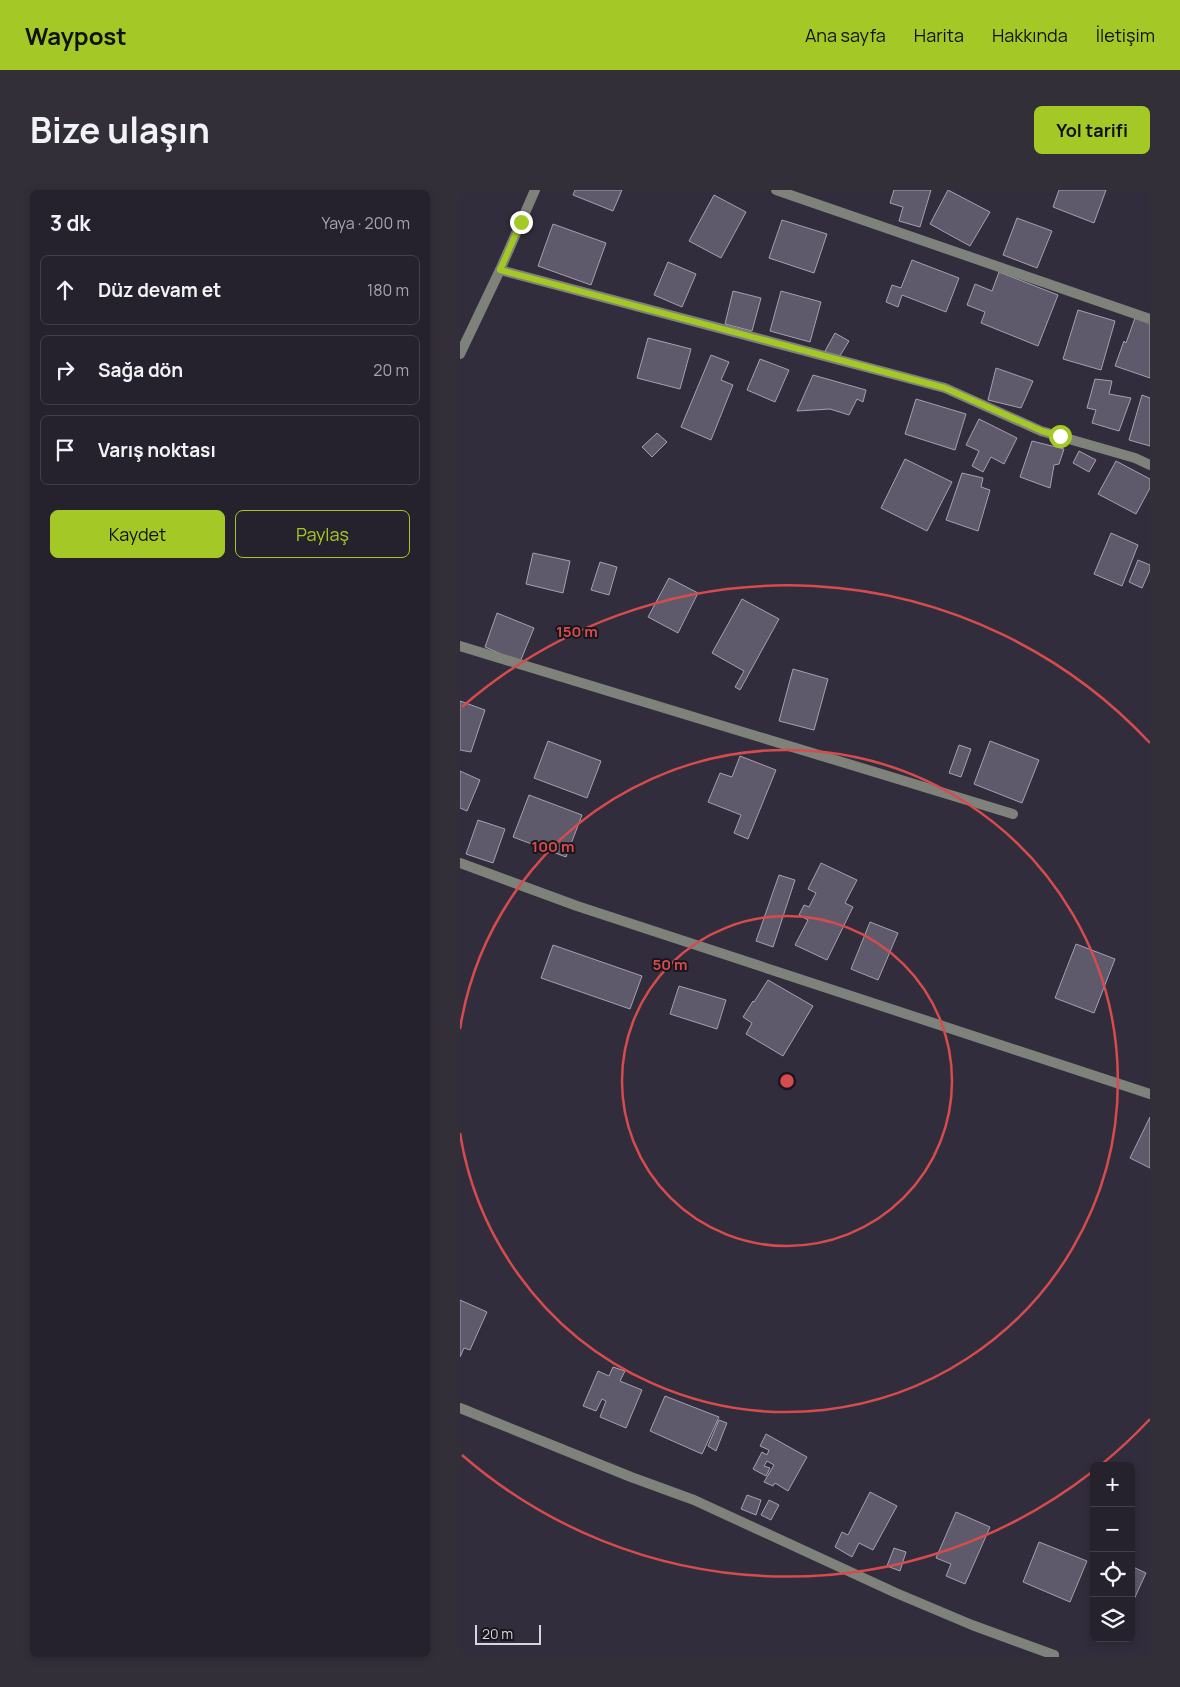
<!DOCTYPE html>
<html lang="tr">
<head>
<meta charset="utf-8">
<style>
	:root { --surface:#26222d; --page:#322f39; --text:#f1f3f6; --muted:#a4a4aa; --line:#423f49; --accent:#a4c825 }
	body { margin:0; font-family:Manrope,sans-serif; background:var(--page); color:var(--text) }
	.controls { position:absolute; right:15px; bottom:15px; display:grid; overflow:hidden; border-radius:8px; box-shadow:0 2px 8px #0003 }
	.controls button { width:45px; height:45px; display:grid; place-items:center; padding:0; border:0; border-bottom:1px solid var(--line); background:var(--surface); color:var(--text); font:25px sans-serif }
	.scale { position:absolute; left:15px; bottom:12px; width:66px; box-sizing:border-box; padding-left:5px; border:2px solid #d8d5df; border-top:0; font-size:14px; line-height:18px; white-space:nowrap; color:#d8d5df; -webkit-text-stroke:4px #19171d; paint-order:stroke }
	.stop { position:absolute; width:15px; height:15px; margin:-11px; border:4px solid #a4c825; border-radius:50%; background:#fff }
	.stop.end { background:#a4c825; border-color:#fff; box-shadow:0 1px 5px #0008 }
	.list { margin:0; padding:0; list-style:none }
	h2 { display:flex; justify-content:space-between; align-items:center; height:65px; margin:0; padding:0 20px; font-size:21px }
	h2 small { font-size:16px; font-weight:400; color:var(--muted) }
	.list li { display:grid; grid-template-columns:32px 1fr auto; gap:15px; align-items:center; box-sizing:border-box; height:70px; margin:0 10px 10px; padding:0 10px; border:1px solid var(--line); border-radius:8px }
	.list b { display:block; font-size:19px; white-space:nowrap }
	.list em { font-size:16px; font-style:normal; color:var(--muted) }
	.actions { display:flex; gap:10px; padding:15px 20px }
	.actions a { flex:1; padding:11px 0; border:1px solid var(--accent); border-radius:8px; text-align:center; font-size:18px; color:var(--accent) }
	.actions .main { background:var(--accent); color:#111 }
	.icon { flex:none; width:28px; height:28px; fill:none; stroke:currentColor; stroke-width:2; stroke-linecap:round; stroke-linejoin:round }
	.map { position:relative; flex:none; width:690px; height:1467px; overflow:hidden; border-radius:8px }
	header { display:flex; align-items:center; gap:30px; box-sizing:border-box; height:70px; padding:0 25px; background:var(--accent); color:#111 }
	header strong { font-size:24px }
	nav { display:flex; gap:28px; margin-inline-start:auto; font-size:18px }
	.intro { display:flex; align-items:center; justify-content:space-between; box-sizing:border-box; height:120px; padding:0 30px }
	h1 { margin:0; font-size:35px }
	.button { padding:12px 22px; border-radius:8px; background:var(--accent); color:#111; font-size:18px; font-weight:700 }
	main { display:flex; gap:30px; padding:0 30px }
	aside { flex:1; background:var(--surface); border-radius:8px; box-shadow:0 2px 8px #0003 }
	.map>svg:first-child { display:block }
	.building { fill:#5f5a6b; stroke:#a59fb2 }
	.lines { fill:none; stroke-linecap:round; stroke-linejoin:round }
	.minor { stroke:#7f827a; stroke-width:10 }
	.tertiary { stroke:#7f827a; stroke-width:10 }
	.route { stroke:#a4c825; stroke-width:6 }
	.ring { fill:none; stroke:#d64b4d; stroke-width:2.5 }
	.centre { fill:#d64b4d; stroke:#19171d; stroke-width:2.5 }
	.ring-label { font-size:15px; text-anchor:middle; font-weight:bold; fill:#d64b4d; stroke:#19171d; stroke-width:4; stroke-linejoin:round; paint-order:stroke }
</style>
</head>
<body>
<header>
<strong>Waypost</strong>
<nav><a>Ana sayfa</a><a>Harita</a><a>Hakkında</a><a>İletişim</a></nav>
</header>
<div class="intro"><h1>Bize ulaşın</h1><a class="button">Yol tarifi</a></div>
<main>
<aside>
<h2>3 dk<small>Yaya · 200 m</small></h2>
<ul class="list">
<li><svg class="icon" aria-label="ahead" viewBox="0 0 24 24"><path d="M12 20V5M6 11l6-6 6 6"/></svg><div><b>Düz devam et</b></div><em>180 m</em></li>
<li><svg class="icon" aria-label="right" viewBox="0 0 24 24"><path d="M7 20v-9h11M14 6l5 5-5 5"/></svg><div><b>Sağa dön</b></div><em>20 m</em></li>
<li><svg class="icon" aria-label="arrive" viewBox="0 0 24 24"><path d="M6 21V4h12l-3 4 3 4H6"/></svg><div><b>Varış noktası</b></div></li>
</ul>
<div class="actions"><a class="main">Kaydet</a><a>Paylaş</a></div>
</aside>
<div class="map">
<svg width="690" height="1467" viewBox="0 0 690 1467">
	<rect width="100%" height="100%" fill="#322d3c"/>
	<g class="building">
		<polygon points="115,0 162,0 153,21 113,5"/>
		<polygon points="434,0 471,0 460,37 439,31 443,17 430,13"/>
		<polygon points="488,0 530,22 510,56 470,34"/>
		<polygon points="599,0 646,0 634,33 593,17"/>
		<polygon points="254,5 286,22 261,68 229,51"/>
		<polygon points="557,28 592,41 577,78 543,65"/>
		<polygon points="322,30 367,44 354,83 309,68"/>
		<polygon points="93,34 146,53 131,95 78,76"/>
		<polygon points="452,70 499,88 486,122 442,105 438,117 426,112 432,95 441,98"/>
		<polygon points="208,72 236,84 222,117 194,105"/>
		<polygon points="539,82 598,105 578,156 521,133 525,122 507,115 515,94 532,101"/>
		<polygon points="273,101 301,108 292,141 265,134"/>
		<polygon points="321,101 361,112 350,152 310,141"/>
		<polygon points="618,120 655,131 641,180 603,169"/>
		<polygon points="675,128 690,133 690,188 655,176 664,151 666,153"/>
		<polygon points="375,143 389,151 378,169 365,161"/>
		<polygon points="188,148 231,159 220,199 177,188"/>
		<polygon points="251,165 269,172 261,190 273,195 251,250 221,237"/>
		<polygon points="300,169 329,180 315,212 287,200"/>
		<polygon points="536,178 573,191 561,218 528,210"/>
		<polygon points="353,185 406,200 403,212 397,209 389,225 370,219 337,221"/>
		<polygon points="635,189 652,191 649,204 671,208 659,241 632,233 636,220 627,218"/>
		<polygon points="682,205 690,208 690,256 669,250"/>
		<polygon points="456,209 506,224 495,260 445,244"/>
		<polygon points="519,229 557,248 544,274 531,267 523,282 512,276 519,261 506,255"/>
		<polygon points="197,243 207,252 192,267 182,257"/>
		<polygon points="572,251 604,259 599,274 594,275 590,298 560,287"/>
		<polygon points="619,261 636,270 629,282 613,273"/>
		<polygon points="445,269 492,292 467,341 421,318"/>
		<polygon points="656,271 690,289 690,298 676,324 638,304"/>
		<polygon points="502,283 523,288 521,297 530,300 518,341 486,330"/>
		<polygon points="651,343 678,355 662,396 634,384"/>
		<polygon points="73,363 110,371 103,403 66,394"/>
		<polygon points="678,370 690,375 690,380 682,398 669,392"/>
		<polygon points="140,372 157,377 149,405 131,400"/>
		<polygon points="209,388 238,403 218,443 188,427"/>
		<polygon points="282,409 319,429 280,500 275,497 284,481 252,463"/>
		<polygon points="37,423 74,438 60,472 25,457"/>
		<polygon points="333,479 368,489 354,540 319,531"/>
		<polygon points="0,511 25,520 11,562 0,560"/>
		<polygon points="88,551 141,571 127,608 74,588"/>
		<polygon points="530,551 579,570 562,613 514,594"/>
		<polygon points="499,555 511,559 501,587 489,583"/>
		<polygon points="280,566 316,580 288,649 274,643 281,625 248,612 260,583 272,587"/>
		<polygon points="0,581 20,590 7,621 0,618"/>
		<polygon points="69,605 122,625 106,667 53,647"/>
		<polygon points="18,630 45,639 33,673 6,664"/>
		<polygon points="361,673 397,690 385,713 393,717 367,770 335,755 348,730 339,725 344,715 349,717 356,703 348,699"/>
		<polygon points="319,685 335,690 313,757 296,751"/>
		<polygon points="410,732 438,743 418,790 391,779"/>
		<polygon points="616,754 655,769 634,823 595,808"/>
		<polygon points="93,755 182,786 170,819 81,788"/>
		<polygon points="308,790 353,816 323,866 286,844 292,833 283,827 293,811 294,812"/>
		<polygon points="219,796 266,810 257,839 210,824"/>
		<polygon points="690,927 690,978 670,968"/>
		<polygon points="0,1110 27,1122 10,1160 4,1158 0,1167"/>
		<polygon points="153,1177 165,1181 160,1191 182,1200 166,1238 140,1227 146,1211 142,1209 136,1221 123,1216 138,1181 149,1186"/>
		<polygon points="205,1206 259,1227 242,1264 190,1241"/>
		<polygon points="259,1230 267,1233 256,1261 248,1256"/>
		<polygon points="306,1244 347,1267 328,1301 315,1293 313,1296 304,1292 314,1275 307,1271 304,1276 310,1278 306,1286 293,1279 302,1262 307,1265 309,1260 300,1256"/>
		<polygon points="410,1302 437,1316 413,1360 399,1353 392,1367 375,1357 382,1342 388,1345"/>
		<polygon points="287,1305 301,1310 296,1325 281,1319"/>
		<polygon points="309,1310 319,1315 311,1330 301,1325"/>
		<polygon points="496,1322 530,1337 505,1394 486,1386 491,1374 476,1368"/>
		<polygon points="579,1352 627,1371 610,1412 563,1392"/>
		<polygon points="434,1358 446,1362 440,1381 427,1376"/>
		<polygon points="671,1376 686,1383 671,1416"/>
	</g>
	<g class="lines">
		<g class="minor">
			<polyline points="316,0 690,129"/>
			<polyline points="40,80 485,198 581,241 675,268 690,275"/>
			<polyline points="0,456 553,624"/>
			<polyline points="0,673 117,716 690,904"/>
			<polyline points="0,1218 171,1287 234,1310 436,1403 512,1435 594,1465 594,1467"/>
		</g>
		<polyline class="tertiary" points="0,164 40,80 75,0"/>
	</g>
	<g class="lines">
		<polyline class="route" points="61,32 40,80 485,198 582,241 600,246"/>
	</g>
	<g class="ring">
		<circle cx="327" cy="891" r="165"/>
		<path d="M0 839A331 331 0 1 1 0 943"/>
		<path d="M690 1229A496 496 0 0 1 642 1274M632 1282A496 496 0 0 1 2 1265M2 517A496 496 0 0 1 690 553"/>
	</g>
	<circle cx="327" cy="891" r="8" class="centre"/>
	<g class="ring-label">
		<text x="117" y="447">150 m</text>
		<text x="93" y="662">100 m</text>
		<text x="210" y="780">50 m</text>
	</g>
</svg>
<div class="controls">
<button>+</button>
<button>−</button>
<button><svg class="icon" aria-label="locate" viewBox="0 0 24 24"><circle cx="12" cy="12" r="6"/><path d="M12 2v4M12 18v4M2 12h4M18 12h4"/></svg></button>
<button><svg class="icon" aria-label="layers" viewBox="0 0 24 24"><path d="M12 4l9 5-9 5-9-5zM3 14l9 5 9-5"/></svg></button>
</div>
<div class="scale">20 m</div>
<div class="stop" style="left:600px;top:246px"></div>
<div class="stop end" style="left:61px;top:32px"></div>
</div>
</main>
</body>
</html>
